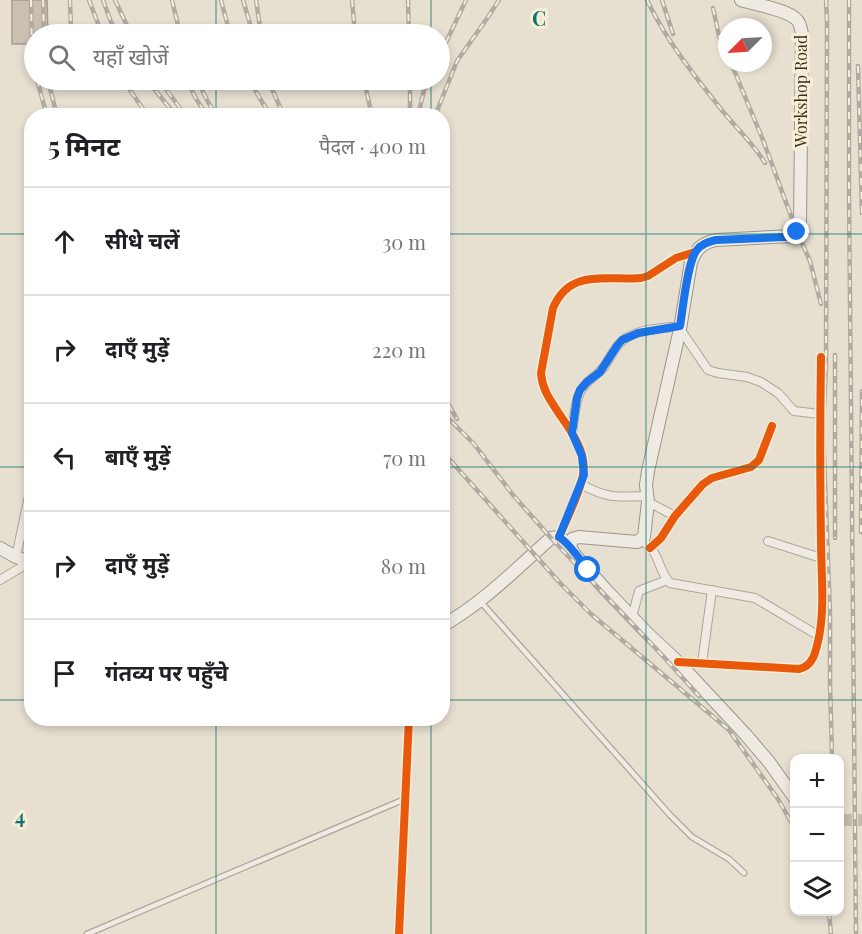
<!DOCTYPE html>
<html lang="hi">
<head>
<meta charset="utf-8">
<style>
	:root { --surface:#fff; --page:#f2f2f2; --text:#202124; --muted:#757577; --line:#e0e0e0 }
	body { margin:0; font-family:"Playfair Display","Noto Sans Devanagari",serif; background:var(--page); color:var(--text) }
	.controls { position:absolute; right:18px; bottom:18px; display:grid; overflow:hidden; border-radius:12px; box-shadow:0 3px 9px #0003 }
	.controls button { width:54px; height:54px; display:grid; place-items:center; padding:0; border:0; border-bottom:2px solid var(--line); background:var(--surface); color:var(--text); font:30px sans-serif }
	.compass { position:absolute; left:718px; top:18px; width:54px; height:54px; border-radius:50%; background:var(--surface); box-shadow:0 3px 9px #0003; rotate:246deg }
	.stop { position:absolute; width:18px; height:18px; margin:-14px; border:4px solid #1a73e8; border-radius:50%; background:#fff }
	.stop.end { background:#1a73e8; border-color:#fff; box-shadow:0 2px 6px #0008 }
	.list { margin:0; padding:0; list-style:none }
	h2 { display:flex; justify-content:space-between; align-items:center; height:78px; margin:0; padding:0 24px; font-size:26px }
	h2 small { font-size:20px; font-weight:400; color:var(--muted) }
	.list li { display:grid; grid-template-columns:39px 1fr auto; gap:18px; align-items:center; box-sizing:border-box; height:108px; padding:0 24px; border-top:2px solid var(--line) }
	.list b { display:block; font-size:22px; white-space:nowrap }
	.list em { font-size:20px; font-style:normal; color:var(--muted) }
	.icon { flex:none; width:33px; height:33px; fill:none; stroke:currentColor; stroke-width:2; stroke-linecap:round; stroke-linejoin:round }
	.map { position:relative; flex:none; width:862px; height:934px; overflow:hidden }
	.search { position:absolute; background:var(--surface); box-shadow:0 3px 9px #0003; left:24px; top:24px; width:426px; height:66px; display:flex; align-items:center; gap:15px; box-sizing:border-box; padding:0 21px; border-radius:33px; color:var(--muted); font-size:22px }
	.panel { position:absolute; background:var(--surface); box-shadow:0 3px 9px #0003; left:24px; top:108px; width:426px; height:618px; border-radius:24px }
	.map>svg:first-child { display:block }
	.building { fill:#cbbfb2; stroke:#a89c90; stroke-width:1.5 }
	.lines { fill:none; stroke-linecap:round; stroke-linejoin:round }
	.secondary-tunnel { stroke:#c5bcae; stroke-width:12; stroke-dasharray:12 6; stroke-linecap:butt }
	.lane-casing { stroke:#ada599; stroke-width:7 }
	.street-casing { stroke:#ada599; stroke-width:10 }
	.secondary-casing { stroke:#9c958a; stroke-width:14 }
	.lane { stroke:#efebe3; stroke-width:4.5 }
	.street { stroke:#efebe3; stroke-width:8 }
	.secondary { stroke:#efebe3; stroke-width:12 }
	.rail-casing { stroke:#afaaa2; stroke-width:4.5 }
	.rail { stroke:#f7eed8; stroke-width:2; stroke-dasharray:7; stroke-linecap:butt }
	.cycleway-casing { stroke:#f7eed8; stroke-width:11 }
	.cycleway { stroke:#e8590c; stroke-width:8 }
	.route { stroke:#1a73e8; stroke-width:8 }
	.grid { fill:none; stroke:#0f766e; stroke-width:1.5; stroke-opacity:0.55 }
	.labels { text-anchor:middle; stroke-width:6; stroke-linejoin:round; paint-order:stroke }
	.street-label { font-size:16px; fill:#3d2e20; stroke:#f7eed8 }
	.grid-label { font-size:20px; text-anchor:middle; font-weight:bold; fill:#0f766e; stroke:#f7eed8; stroke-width:6; stroke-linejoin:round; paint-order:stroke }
</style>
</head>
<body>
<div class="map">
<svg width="862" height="934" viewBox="0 0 862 934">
	<rect width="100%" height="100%" fill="#e7e0d1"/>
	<polygon class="building" points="12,0 47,0 48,34 34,34 33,44 12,44"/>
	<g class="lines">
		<polyline class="secondary-tunnel" points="840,820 862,820"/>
		<defs>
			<g id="lane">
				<polyline points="480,601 670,815 692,837 729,859 744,873"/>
				<polyline points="87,934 405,799"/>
			</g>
			<g id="street">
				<polyline points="680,329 708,370 718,373 747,377 761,382 778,393 794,411 820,414"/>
				<path d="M572,433C575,417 574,396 586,384C591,378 598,374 603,368C609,360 612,352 619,344C633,328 661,329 680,326"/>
				<path d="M581,484C607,499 618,497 647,496"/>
				<polyline points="648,502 675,516"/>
				<path d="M559,537C566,520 580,493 583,475C587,453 572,432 560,415C551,401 542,390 541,373L553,308C570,268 606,281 641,278L648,276L676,258L695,252"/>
				<path d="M641,540C645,543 650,546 653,551C660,561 661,574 670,583L755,598L819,636"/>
				<polyline points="768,541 821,558"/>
				<polyline points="650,548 661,538 675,516 703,484 712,478 751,467 759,460 772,426"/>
				<polyline points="16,557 32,482"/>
				<polyline points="0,580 30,562"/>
				<polyline points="632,617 639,591 667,580"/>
				<path d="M678,662L799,669C814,666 816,650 819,637C825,606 821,572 821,541C820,480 820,418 821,357"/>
				<polyline points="702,663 712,590"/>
				<polyline points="399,934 409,718"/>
			</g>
			<g id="secondary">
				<path d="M570,546L572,539L579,537L637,542L644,537L648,502L646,485L648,471L680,329L691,262C696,249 702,243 716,240L793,236L797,232L800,224L802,34C801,29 800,23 797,20C789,10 753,4 741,0"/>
				<polyline points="0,548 16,557 32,563"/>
				<path d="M442,626C483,603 516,569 551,538L559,537L570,546L574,554L606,590L648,634L678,662L746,735L769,762L794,797"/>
			</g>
		</defs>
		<use href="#lane" class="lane-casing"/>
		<use href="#street" class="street-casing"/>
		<use href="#secondary" class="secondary-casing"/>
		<use href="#lane" class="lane"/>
		<use href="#street" class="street"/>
		<use href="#secondary" class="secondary"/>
		<defs>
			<g id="rail">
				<polyline points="31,0 32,51 34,70"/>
				<polyline points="43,0 44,34"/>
				<polyline points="70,0 71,28"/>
				<polyline points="89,0 102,34"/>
				<polyline points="103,0 111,22 119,34"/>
				<polyline points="115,0 131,34"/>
				<polyline points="172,0 180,34"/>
				<polyline points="221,0 230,34"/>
				<polyline points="243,0 253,34"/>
				<polyline points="256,0 261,34"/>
				<polyline points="352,0 355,34"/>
				<polyline points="408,0 409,34"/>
				<path d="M647,0C666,40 693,74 721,109C735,127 753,143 765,163"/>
				<polyline points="662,0 673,34"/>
				<polyline points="826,0 827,21 826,367 823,428 830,613 830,682 832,758"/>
				<polyline points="849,0 849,196 856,934"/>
				<polyline points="713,8 719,36 727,55"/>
				<polyline points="440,55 466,0"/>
				<polyline points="731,63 763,140 797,232 810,261 821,304"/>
				<polyline points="858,66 862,213"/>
				<polyline points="37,80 47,116"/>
				<polyline points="48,80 55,108 58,116"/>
				<polyline points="123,80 148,116"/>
				<polyline points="147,80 176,116"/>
				<polyline points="159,80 186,116"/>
				<polyline points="187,80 195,97 207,116"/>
				<polyline points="197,80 208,102 217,116"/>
				<polyline points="250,80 259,97 271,116"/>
				<polyline points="268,80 284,116"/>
				<polyline points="364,80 372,116"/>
				<polyline points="410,80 410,116"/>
				<polyline points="418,116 424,90 429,80"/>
				<polyline points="435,116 457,61 488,17 499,0"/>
				<polyline points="835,355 835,538"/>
				<polyline points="442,393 457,419"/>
				<polyline points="442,412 474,444 513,495 551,538 663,656 699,696"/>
				<polyline points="442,451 561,584 591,614 729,730 778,799 794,827"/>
				<polyline points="861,532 862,391"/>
				<polyline points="829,912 831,934"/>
			</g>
		</defs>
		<use href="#rail" class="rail-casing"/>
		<use href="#rail" class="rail"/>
		<defs>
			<g id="cycleway">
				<path d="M559,537C566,520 580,493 583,475C587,453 572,432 560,415C551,401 542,390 541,373L553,308C570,268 606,281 641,278L648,276L676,258L695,252"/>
				<polyline points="650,548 661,538 675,516 703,484 712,478 751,467 759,460 772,426"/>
				<path d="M678,662L799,669C814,666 816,650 819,637C825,606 821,572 821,541C820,480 820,418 821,357"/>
				<polyline points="399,934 409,718"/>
			</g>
		</defs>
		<use href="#cycleway" class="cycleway-casing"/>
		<use href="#cycleway" class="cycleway"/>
	</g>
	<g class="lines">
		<path class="route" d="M588,570C580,560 570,544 559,537L584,475L582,456L572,433L577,398L580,390L587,382L600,372L617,346L622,340L638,333L680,326C683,309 687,264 696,251C701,244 708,242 716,240L784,237L793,236L797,232"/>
	</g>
	<path class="grid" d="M216,0V34M431,0V34M646,0V934M216,80V116M431,80V116M0,234H32M442,234H862M0,467H32M442,467H862M0,700H32M442,700H862M216,718V934M431,718V934"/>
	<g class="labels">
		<g class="street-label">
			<text transform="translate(801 91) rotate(-90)" y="6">Workshop Road</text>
		</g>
	</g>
	<g class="grid-label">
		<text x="539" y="26">C</text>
		<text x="20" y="824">4</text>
	</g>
</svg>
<div class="controls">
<button>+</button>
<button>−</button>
<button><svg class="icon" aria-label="layers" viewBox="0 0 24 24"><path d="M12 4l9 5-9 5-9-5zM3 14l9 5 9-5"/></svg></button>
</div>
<svg class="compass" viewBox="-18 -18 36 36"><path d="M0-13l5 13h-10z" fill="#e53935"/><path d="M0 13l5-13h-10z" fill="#757577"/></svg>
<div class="stop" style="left:588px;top:570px"></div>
<div class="stop end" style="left:797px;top:232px"></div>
<div class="search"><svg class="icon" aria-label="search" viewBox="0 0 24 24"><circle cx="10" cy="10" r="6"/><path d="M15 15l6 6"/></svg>यहाँ खोजें</div>
<section class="panel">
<h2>5 मिनट<small>पैदल · 400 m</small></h2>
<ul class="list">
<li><svg class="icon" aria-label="ahead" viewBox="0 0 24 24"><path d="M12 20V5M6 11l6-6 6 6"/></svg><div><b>सीधे चलें</b></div><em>30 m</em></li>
<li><svg class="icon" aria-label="right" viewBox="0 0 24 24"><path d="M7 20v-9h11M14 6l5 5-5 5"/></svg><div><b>दाएँ मुड़ें</b></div><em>220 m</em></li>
<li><svg class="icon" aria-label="left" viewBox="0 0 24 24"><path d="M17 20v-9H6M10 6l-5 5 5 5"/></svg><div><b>बाएँ मुड़ें</b></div><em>70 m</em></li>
<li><svg class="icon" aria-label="right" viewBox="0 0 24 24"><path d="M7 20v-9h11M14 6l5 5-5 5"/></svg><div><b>दाएँ मुड़ें</b></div><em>80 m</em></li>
<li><svg class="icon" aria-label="arrive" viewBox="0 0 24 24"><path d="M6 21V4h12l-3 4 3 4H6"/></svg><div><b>गंतव्य पर पहुँचे</b></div></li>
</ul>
</section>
</div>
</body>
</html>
